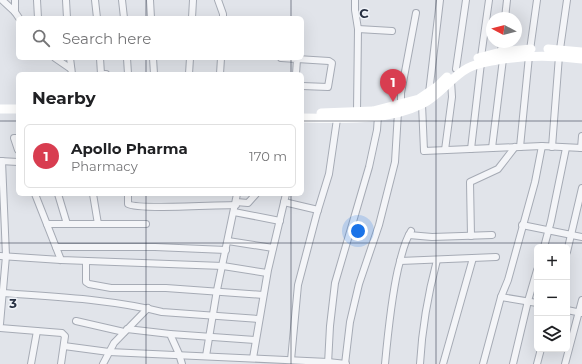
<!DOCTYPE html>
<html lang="en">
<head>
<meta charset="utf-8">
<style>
	:root { --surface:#fff; --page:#f2f2f2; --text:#202124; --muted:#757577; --line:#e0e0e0; --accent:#d83d50 }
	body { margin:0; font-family:Montserrat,sans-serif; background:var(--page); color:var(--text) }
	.controls { position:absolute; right:12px; bottom:12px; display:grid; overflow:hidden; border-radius:6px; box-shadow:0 4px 16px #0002 }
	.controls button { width:36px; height:36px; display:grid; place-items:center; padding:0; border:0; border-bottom:1px solid var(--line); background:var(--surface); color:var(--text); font:20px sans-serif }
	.compass { position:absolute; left:486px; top:12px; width:36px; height:36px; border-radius:50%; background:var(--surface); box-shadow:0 4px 16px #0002; rotate:277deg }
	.you { position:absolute; left:358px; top:231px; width:14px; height:14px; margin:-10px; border:3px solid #fff; border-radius:50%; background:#1a73e8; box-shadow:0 0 0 6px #1a73e833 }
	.badge { display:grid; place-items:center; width:26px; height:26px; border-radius:50%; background:var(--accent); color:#fff; font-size:13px; font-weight:700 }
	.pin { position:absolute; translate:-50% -33px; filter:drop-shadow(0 1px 2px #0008) }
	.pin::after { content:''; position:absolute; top:21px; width:14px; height:12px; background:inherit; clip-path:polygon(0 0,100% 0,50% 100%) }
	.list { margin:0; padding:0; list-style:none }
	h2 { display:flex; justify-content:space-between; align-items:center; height:52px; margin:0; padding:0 16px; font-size:17px }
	h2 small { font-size:13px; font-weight:400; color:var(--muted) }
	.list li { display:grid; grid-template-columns:26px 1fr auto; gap:12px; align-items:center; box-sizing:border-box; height:64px; margin:0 8px 8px; padding:0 8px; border:1px solid var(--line); border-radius:6px }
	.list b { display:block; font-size:15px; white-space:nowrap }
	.list p { margin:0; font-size:13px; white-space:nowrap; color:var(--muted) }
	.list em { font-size:13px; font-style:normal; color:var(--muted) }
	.icon { flex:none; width:22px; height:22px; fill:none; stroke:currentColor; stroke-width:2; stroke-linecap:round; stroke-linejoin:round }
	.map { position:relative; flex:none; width:582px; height:364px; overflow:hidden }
	.search { position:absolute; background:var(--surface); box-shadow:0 4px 16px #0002; left:16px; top:16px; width:288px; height:44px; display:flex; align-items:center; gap:10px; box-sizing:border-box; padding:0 14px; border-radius:6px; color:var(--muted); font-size:15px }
	.panel { position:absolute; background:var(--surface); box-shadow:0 4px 16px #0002; left:16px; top:72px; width:288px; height:124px; border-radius:6px }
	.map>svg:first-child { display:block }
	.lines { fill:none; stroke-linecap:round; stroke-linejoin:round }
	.street-casing { stroke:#a6abb5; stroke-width:8 }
	.street { stroke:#f4f5f8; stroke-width:6 }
	.secondary { stroke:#fff; stroke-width:9 }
	.grid { fill:none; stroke:#283143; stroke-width:1; stroke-opacity:0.55 }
	.grid-label { font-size:13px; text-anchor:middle; font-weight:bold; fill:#283143; stroke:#f0f3f8; stroke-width:3; stroke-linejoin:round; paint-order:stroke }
</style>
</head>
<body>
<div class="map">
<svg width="582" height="364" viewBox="0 0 582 364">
	<rect width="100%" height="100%" fill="#e1e4ea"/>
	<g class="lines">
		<defs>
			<g id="street">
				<polyline points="2,0 15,12 19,18"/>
				<polyline points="15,0 15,12"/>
				<polyline points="37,0 38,18"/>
				<polyline points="66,0 67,18"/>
				<polyline points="95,0 97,18"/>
				<polyline points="122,0 124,18"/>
				<polyline points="150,0 151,18"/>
				<polyline points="218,0 223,14 223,18"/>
				<polyline points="355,0 355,10 358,29 357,111"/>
				<polyline points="192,18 193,0"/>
				<polyline points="505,18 507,0"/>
				<polyline points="358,29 392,31"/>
				<polyline points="560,49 567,0"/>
				<polyline points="530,50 537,0"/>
				<polyline points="501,52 502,42"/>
				<polyline points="481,57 489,0"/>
				<polyline points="55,58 71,69"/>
				<polyline points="70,58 72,74"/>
				<polyline points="100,58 101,74 106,74"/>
				<polyline points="127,58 128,74"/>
				<polyline points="153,58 154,74"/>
				<polyline points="281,58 297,59 296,74"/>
				<polyline points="297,59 329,61 332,63 328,87 302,86"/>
				<polyline points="456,69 466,0"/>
				<polyline points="189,74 190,58"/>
				<polyline points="220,74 221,58"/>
				<polyline points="429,93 440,0"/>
				<polyline points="401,104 401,93 416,13"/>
				<polyline points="422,104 424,151 542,146 582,148"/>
				<polyline points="18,138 14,138 18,150"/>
				<polyline points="520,147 529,56"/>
				<polyline points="552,147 559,56"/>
				<polyline points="492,148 503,59"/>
				<polyline points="581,148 582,136"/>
				<polyline points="471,149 481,63"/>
				<polyline points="445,150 452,97 451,81"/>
				<polyline points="0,161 18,162"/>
				<polyline points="35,194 61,260"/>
				<polyline points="58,194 67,224"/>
				<polyline points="93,194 98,224"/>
				<path d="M128,194V204C137,210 220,205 236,205"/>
				<polyline points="236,202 248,203 256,194"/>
				<polyline points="284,202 318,210"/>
				<polyline points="234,212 280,221"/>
				<polyline points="47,224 146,224"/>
				<polyline points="522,225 582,237"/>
				<polyline points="409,235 432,237 492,235"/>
				<polyline points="471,236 470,182 498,169 515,147"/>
				<polyline points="228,241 273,248"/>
				<polyline points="56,247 155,247 226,250"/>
				<polyline points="544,247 551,221 566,148"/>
				<polyline points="567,252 582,188"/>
				<polyline points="0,256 61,260 223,266 267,273"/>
				<polyline points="86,261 86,282 89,284 111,288 166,288 263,295"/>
				<polyline points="400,261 496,257"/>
				<path d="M2,293C55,297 110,299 162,312L259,319"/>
				<polyline points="501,297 537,303"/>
				<polyline points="567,310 582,313"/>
				<polyline points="76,321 124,332"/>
				<polyline points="0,324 6,256 2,161"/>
				<polyline points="0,328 62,333 65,336 61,364"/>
				<polyline points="127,329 170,334 179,354 182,364"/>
				<polyline points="170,334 255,340"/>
				<polyline points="64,346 109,352 328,362 346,364"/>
				<polyline points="206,356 217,290 237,194"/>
				<polyline points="253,358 268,270 286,194"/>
				<polyline points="291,360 298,285 317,213 329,174 337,119"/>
				<polyline points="31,364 37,331"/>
				<polyline points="103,364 114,343 148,308"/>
				<polyline points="328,364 330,326 335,283 369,167 377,130 378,116"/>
				<polyline points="345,364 350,322 359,284 379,225 395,162 398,112"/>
				<path d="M385,364C388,332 391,300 398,269C402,255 403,244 411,231"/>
				<path d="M420,364C422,328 428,294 437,260"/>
				<polyline points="443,364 473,258"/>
				<polyline points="483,364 501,297 508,280 535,182 542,146"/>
				<polyline points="513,364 528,301 537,270"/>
				<polyline points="537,364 541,349"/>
				<polyline points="565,364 582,300"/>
			</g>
		</defs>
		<use href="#street" class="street-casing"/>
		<use href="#street" class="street"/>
		<g class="secondary">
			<polyline points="548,49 582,52"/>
			<polyline points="478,58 501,52 531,49"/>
			<polyline points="0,109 18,109"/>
			<polyline points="321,113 373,111 419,99 438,86 447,77"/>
			<path d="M302,118C341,118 386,122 422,104C440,95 451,77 468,68C477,63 487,62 497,60C526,55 553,55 582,59"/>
		</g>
	</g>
	<path class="grid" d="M146,0V18M291,0V18M436,0V364M146,58V74M291,58V74M0,121H18M302,121H582M146,194V364M291,194V364M0,243H582"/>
	<g class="grid-label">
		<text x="364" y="18">C</text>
		<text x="13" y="308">3</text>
	</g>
</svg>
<div class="controls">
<button>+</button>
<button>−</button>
<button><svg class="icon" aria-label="layers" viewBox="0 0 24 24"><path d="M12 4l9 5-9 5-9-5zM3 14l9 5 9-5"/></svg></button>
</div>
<svg class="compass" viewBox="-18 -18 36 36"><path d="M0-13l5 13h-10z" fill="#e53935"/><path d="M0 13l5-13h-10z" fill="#757577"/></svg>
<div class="you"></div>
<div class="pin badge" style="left:393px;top:102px">1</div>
<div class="search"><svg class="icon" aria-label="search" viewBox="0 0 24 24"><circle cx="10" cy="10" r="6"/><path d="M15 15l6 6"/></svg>Search here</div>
<section class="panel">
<h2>Nearby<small></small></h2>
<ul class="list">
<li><span class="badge">1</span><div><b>Apollo Pharma</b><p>Pharmacy</p></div><em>170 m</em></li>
</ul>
</section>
</div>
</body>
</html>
